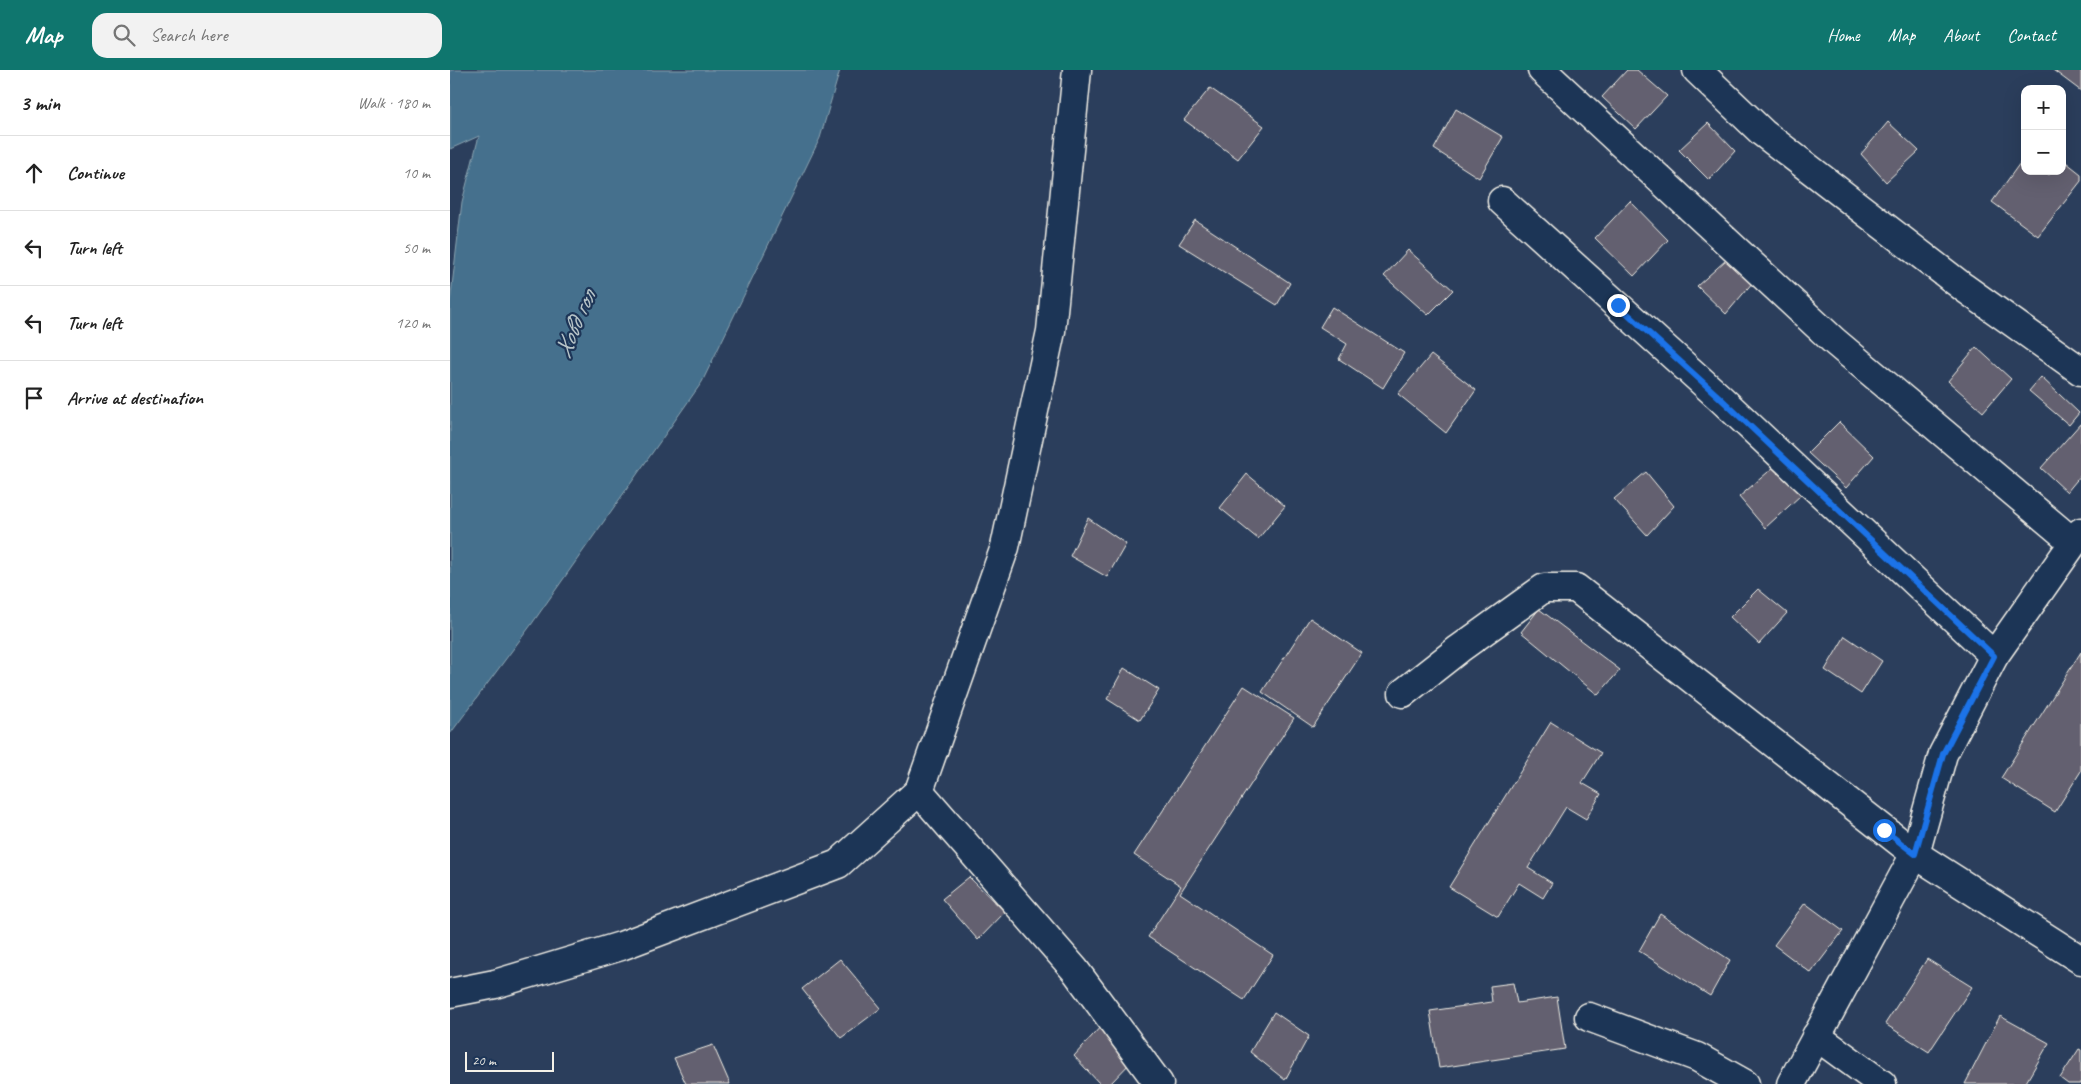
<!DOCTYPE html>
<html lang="en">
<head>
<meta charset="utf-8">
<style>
	:root { --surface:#fff; --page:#f2f2f2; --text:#222; --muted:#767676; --line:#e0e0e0; --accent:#0f766e }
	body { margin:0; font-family:Caveat,sans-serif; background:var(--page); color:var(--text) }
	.controls { position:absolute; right:15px; top:15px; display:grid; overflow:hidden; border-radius:10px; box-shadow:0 5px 20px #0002 }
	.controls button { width:45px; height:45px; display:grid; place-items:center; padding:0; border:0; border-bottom:1px solid var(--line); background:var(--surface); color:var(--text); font:25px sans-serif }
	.scale { position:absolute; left:15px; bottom:12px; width:89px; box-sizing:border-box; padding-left:5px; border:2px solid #f4f1e8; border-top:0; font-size:14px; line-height:18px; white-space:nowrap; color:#f4f1e8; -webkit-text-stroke:4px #1d3557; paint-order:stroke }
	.stop { position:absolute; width:15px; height:15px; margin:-11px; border:4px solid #1a73e8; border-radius:50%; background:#fff }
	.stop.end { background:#1a73e8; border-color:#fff; box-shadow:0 1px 5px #0008 }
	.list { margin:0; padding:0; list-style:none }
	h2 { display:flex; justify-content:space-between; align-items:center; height:65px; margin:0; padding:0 20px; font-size:21px }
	h2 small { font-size:16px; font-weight:400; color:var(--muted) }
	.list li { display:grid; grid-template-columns:32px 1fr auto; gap:15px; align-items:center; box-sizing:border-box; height:75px; padding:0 20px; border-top:1px solid var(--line) }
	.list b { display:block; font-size:19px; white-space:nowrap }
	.list em { font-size:16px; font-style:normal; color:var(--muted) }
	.icon { flex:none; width:28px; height:28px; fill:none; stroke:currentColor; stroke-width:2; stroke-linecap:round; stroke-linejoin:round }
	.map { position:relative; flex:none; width:1631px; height:1014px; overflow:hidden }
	header { display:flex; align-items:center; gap:30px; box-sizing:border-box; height:70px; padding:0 25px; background:var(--accent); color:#fff }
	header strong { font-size:24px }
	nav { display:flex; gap:28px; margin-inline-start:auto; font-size:18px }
	.search { width:350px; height:45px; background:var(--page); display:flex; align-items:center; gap:12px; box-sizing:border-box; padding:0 18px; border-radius:15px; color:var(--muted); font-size:19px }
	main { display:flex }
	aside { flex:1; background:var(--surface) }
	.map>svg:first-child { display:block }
	.water { fill:#45708d; stroke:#8ba4b1 }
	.building { fill:#64616f; stroke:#f4f1e8 }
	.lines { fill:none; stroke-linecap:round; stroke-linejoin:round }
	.minor-casing { stroke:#f4f1e8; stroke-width:31 }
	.minor { stroke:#1d3557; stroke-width:28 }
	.route { stroke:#1a73e8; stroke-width:6 }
	.labels { text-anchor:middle; stroke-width:4.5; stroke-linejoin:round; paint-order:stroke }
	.water-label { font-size:26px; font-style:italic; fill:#b7c4c8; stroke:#1d3557 }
</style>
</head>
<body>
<header>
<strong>Map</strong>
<div class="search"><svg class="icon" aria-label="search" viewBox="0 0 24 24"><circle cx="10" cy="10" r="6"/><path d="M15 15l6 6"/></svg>Search here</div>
<nav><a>Home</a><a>Map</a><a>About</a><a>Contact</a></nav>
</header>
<main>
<aside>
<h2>3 min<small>Walk · 180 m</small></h2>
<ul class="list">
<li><svg class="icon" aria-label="ahead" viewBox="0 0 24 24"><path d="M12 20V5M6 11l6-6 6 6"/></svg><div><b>Continue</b></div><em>10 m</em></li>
<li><svg class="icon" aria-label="left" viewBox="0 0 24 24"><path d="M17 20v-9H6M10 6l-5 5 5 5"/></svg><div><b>Turn left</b></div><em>50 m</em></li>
<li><svg class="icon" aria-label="left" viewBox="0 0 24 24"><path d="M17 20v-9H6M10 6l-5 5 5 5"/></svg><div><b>Turn left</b></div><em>120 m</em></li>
<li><svg class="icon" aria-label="arrive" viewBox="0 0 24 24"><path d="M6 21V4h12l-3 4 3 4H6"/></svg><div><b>Arrive at destination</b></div></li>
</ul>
</aside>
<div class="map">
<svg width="1631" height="1014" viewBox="0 0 1631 1014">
	<rect width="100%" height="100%" fill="#2b3e5c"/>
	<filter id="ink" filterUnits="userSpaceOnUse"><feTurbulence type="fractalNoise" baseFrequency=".02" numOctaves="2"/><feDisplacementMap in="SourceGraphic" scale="10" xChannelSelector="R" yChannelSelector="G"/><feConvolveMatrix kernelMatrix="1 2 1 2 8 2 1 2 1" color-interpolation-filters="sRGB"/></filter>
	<g filter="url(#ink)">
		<polygon class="water" points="0,0 390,0 370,68 252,312 81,555 0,664 0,233 12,132 29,66 0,79"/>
		<g class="building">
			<polygon points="1177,0 1187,0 1217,26 1186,59 1152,27"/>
			<polygon points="1603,0 1631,0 1631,21"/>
			<polygon points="760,18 814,56 788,89 734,50"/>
			<polygon points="1006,39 1053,67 1029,108 984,79"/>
			<polygon points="1438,52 1469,81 1436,112 1411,84"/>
			<polygon points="1258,53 1285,81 1259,110 1229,80"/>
			<polygon points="1575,86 1575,101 1595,101 1599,105 1602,101 1612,101 1612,89 1631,104 1631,111 1588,166 1542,132"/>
			<polygon points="1180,131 1218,170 1184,206 1145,168"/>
			<polygon points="745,150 840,213 827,235 729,174"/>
			<polygon points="958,180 1003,220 978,245 934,206"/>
			<polygon points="1276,190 1303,212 1276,244 1247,216"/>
			<polygon points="882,237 954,283 933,318 889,289 897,274 870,257"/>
			<polygon points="1526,277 1561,309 1533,342 1498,311"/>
			<polygon points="981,285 1026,320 996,363 948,324"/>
			<polygon points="1591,307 1629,343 1619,355 1579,321"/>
			<polygon points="1389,352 1424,386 1396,418 1358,383"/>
			<polygon points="1631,353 1631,405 1617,422 1591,398"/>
			<polygon points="1325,396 1351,425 1315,458 1289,427"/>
			<polygon points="1196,402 1224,436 1197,465 1164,429"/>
			<polygon points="797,404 835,436 808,469 770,438"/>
			<polygon points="638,448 676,474 657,507 620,486"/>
			<polygon points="1308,519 1337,543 1309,574 1280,547"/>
			<polygon points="1089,539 1170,600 1148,625 1071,562"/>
			<polygon points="860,548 912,583 863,657 812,622"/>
			<polygon points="1395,566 1432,591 1411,624 1375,600"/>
			<polygon points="1631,582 1631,701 1605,742 1551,708"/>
			<polygon points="674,598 709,620 690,650 657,629"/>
			<polygon points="794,616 844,648 730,823 823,885 794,930 698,867 731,816 684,785"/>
			<polygon points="1101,652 1151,683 1132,713 1151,724 1136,749 1116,737 1078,798 1102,813 1093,828 1069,813 1048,847 999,817"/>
			<polygon points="519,807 555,842 528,870 492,829"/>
			<polygon points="1355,833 1393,861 1361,903 1324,875"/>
			<polygon points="1210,844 1280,890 1260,926 1189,881"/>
			<polygon points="390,889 431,938 391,968 352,919"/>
			<polygon points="1477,889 1522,917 1479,982 1435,954"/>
			<polygon points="1063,913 1067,933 1107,927 1115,979 989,998 980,941 1042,932 1040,916"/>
			<polygon points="824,942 859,966 835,1010 800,982"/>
			<polygon points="1550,946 1599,973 1575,1014 1515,1014"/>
			<polygon points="652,955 683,990 660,1014 650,1014 624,986"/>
			<polygon points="263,975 280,1014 236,1014 224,988"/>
			<polygon points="1629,979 1631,980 1631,1014 1618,1014 1610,1008"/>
		</g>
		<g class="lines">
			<defs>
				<g id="minor">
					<polyline points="627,0 601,261 555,477 469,721 625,900 709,1014"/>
					<polyline points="1092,0 1384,271 1623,472"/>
					<polyline points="1247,0 1313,63 1513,217 1631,301"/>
					<polyline points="1052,131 1269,327 1544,586"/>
					<polyline points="953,623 1009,579 1094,518 1126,518 1465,784 1631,890"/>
					<polyline points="0,923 45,914 171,876 388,794 469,721"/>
					<polyline points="1139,947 1247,987 1295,1014"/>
					<polyline points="1366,966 1432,1014"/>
					<polyline points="1341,1014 1465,784 1493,684 1544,586 1631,462"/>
				</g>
			</defs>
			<use href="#minor" class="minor-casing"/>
			<use href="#minor" class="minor"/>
		</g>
	</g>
	<g class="lines" filter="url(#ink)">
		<polyline class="route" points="1168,235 1269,327 1544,586 1493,684 1465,784 1434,760"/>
	</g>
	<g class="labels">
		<g class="water-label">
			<text transform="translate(124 254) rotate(-67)" y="9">Ховд гол</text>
		</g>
	</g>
</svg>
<div class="controls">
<button>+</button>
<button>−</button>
</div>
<div class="scale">20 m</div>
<div class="stop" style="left:1434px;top:760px"></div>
<div class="stop end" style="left:1168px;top:235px"></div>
</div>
</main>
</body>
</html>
